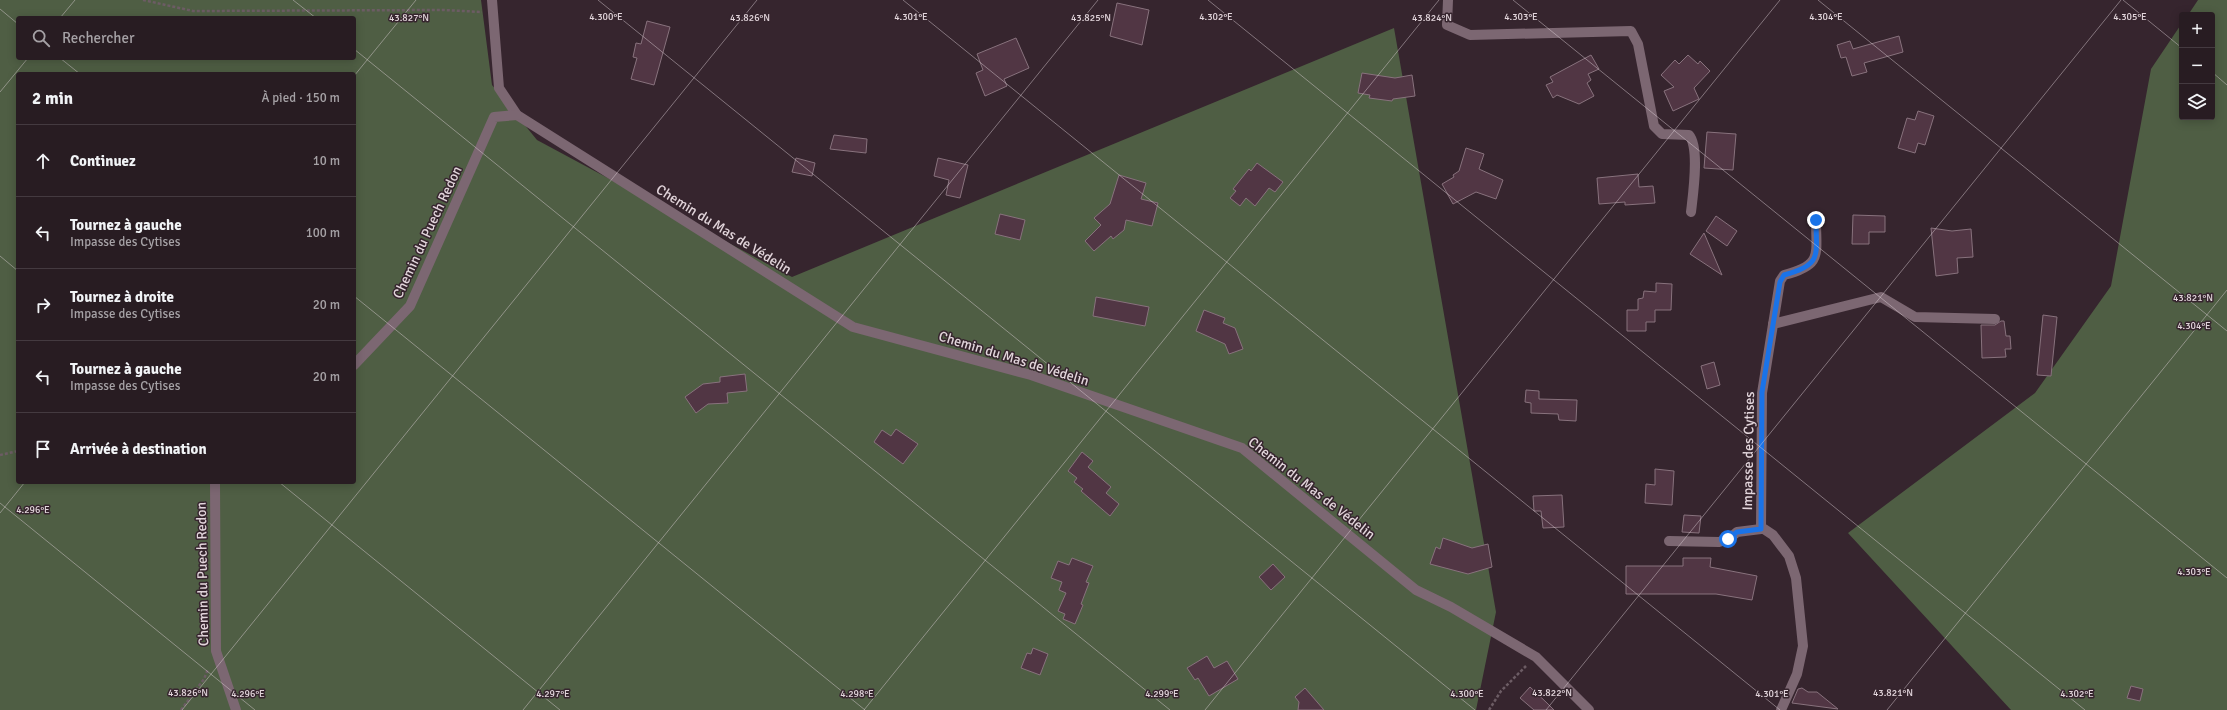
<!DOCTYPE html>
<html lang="fr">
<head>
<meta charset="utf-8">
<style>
	:root { --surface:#281c22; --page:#34292f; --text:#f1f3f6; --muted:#a5a1a5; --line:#443a40 }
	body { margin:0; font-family:Signika,sans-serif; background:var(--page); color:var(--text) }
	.controls { position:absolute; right:12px; top:12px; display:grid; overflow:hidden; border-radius:4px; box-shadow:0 2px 10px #0003 }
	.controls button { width:36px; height:36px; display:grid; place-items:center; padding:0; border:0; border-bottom:1px solid var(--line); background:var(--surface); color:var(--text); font:20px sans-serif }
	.stop { position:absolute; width:12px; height:12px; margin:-9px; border:3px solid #1a73e8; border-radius:50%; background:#fff }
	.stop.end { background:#1a73e8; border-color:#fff; box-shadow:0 1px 4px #0008 }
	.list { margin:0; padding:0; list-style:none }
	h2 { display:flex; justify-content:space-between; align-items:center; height:52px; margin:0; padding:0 16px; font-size:17px }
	h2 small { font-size:13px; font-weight:400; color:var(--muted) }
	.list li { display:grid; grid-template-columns:26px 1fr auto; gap:12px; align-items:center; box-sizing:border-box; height:72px; padding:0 16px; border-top:1px solid var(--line) }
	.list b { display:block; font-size:15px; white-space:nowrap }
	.list p { margin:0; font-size:13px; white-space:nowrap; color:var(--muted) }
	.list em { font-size:13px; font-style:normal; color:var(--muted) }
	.icon { flex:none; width:22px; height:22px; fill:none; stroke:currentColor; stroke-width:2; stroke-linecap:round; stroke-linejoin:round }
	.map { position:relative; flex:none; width:2227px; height:710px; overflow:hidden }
	.search { position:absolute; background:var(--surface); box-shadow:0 2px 10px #0003; left:16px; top:16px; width:340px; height:44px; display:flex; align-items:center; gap:10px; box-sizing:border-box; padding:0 14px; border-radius:4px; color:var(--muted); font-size:15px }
	.panel { position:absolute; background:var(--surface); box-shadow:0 2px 10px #0003; left:16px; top:72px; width:340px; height:412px; border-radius:4px }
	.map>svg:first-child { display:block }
	.forest { fill:#4f5e44; fill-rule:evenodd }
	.building { fill:#513644; stroke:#88727d }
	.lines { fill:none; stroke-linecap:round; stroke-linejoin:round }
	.path { stroke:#6c5c64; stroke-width:2.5; stroke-dasharray:3 2; stroke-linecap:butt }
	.minor { stroke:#7c6772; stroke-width:10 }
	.route { stroke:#1a73e8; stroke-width:5 }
	.ticks { fill:none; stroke:#e2d5db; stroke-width:1; stroke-opacity:0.45 }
	.labels { text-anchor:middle; stroke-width:3; stroke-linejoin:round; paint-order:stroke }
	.street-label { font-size:14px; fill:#e2d5db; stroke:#36252e }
	.ticks-label { font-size:10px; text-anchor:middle; fill:#e2d5db; stroke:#36252e; stroke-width:3; stroke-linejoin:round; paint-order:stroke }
</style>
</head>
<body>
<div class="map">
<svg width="2227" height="710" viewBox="0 0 2227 710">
	<rect width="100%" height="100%" fill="#36252e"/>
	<g class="forest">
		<path d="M0,0H481L492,85L537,140L792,277L1394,28L1496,612L1476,710H0ZM18,18H354V58H18ZM18,74H354V482H18Z"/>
		<polygon points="2198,0 2227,0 2227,710 2011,710 1848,533 2035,393 2111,286 2151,69 2182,23 2182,117 2212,117 2212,15 2188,15"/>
	</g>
	<g class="building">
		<polygon points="1117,3 1149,10 1142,45 1110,36"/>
		<polygon points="647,21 670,27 654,85 631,79 637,58 633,57 636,43 641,44"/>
		<polygon points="1899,36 1903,52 1864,63 1867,72 1852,76 1846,57 1841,58 1837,45 1850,41 1853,49"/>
		<polygon points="1016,38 1029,68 1004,79 1007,86 985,96 976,73 983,70 977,54"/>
		<polygon points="1591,55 1599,69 1588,74 1591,80 1587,83 1594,96 1579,104 1557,95 1553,98 1546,85 1553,82 1550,77"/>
		<polygon points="1688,55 1698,64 1700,61 1710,71 1694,88 1699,99 1673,111 1664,91 1674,87 1661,75 1675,60 1679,64"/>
		<polygon points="1362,73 1395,78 1412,75 1415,96 1393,99 1392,101 1369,98 1370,95 1358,93"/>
		<polygon points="1918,111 1934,116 1925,145 1918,143 1915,153 1898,148 1907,118 1915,120"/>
		<polygon points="1707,132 1736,134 1733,170 1704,168"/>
		<polygon points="834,135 867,139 866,153 830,149"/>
		<polygon points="1466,148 1484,154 1479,169 1503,180 1496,199 1476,192 1453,204 1442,184 1454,177 1453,175 1459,171"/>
		<polygon points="796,158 815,163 812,176 792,172"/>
		<polygon points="938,158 968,165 960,198 946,195 949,180 934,176"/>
		<polygon points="1257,163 1283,182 1275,192 1269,188 1255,206 1246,198 1240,206 1230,198 1236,191 1233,189 1249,169 1251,171"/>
		<polygon points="1638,174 1639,187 1653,186 1655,203 1625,205 1625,202 1599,204 1597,178"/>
		<polygon points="1119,175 1146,183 1141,199 1158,203 1152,226 1126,220 1124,230 1113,239 1111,236 1094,251 1085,241 1101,225 1094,218 1110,204"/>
		<polygon points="1000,214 1025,220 1020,240 995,234"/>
		<polygon points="1853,215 1885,216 1885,232 1869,232 1869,244 1852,244"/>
		<polygon points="1716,216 1737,231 1727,246 1706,231"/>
		<polygon points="1931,228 1952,231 1971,229 1973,257 1957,258 1958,273 1936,276"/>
		<polygon points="1704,233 1722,275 1690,254"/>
		<polygon points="1656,283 1672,284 1671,310 1655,310 1655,322 1646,322 1646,331 1627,331 1627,310 1638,310 1638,299 1643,298 1644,291 1656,292"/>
		<polygon points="1096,297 1149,307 1145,326 1093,316"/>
		<polygon points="1204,310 1225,318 1223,323 1235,328 1243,349 1229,354 1225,344 1196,331"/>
		<polygon points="2043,315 2057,317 2051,376 2037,375"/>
		<polygon points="2001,321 2004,321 2006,336 2010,336 2011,349 2005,349 2006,357 1982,358 1981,325 1995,325"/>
		<polygon points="1714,362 1720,385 1707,389 1701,366"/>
		<polygon points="745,374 747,391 727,393 728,403 708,404 696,413 685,397 703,384 720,382 720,377"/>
		<polygon points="1526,390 1539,391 1539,399 1577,400 1576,421 1559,420 1558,414 1531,413 1531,403 1525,402"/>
		<polygon points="896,429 918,444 903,464 874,442 882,430 891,436"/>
		<polygon points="1082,452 1093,461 1088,467 1111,487 1106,493 1119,504 1110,516 1081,491 1083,489 1074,482 1077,478 1068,471"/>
		<polygon points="1655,469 1674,471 1672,505 1645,503 1646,484 1655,485"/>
		<polygon points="1562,495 1564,527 1543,528 1541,511 1534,511 1533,496"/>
		<polygon points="1684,515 1701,516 1699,533 1682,532"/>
		<polygon points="1443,538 1472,548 1488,544 1492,567 1468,574 1430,564 1436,547 1440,549"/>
		<polygon points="1072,558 1093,566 1086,582 1089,583 1081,604 1083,605 1075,624 1063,619 1065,614 1058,611 1066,593 1059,590 1062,582 1051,578 1058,561 1069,565"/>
		<polygon points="1683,558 1711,558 1710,567 1757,576 1752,600 1716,594 1626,594 1626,566 1683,566"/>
		<polygon points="1273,564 1285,577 1271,590 1259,577"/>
		<polygon points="1033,648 1048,654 1040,675 1021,668 1027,653 1031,654"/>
		<polygon points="1207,656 1214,668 1227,661 1238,679 1209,696 1198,678 1195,680 1187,668"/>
		<polygon points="2131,686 2143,689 2140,701 2127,698"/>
		<polygon points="1530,687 1547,703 1554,710 1534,710 1520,698"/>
		<polygon points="1305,688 1324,710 1298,710 1299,702 1295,697"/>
		<polygon points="1802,688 1808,692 1817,692 1838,709 1792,703 1798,689"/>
	</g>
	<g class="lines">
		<g class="path">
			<polyline points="143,0 193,11 443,10 482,12"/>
			<polyline points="0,455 18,451"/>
			<polyline points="181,710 204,679 208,669"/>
			<polyline points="1489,710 1501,691 1526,666"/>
		</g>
		<g class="minor">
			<polyline points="492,0 499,88 517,115 853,327 1031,375 1242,448 1416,590 1451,607 1536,657 1589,710"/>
			<path d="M1448,0L1447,25L1470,35L1631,31L1638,44L1654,126L1662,134L1689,135C1700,148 1693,194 1691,212"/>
			<polyline points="1773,324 1881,297 1915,317 1995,319"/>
			<polyline points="354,365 410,306 494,117 517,115"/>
			<polyline points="215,482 216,651 236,710"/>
			<polyline points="1669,541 1719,542 1729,539 1737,532 1761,529"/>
			<path d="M1781,710L1797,674L1803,646L1796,578L1789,556L1773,535L1764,529H1761L1762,393L1780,281L1784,275C1823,265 1816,255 1816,220"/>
		</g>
	</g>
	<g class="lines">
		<path class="route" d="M1728,539L1737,532L1761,529L1762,392L1780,282L1784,275C1823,265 1816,255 1816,220"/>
	</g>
	<path class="ticks" d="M293,0L316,18M598,0L1475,710M903,0L1780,710M1208,0L2085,710M1513,0L2227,578M1818,0L2227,331M2123,0L2182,48M0,9L18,24M60,18L75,0M354,49L1170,710M60,58L80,74M2212,72L2227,85M354,76L416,0M0,92L28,58M0,256L18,271M354,296L865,710M279,482L560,710M0,503L255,710M0,513L25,482M182,710L757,0M523,710L1098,0M864,710L1439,0M1205,710L1780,0M1546,710L2121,0M1887,710L2227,290"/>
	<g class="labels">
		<g class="street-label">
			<text transform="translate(724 229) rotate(32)" y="5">Chemin du Mas de Védelin</text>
			<text transform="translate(427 232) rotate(-65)" y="5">Chemin du Puech Redon</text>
			<text transform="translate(1014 358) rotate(17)" y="5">Chemin du Mas de Védelin</text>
			<text transform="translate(1748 451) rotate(-89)" y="5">Impasse des Cytises</text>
			<text transform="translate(1312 488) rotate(38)" y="5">Chemin du Mas de Védelin</text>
			<text transform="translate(202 574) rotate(-91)" y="5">Chemin du Puech Redon</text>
		</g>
	</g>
	<g class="ticks-label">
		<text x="606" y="20">4.300°E</text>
		<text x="911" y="20">4.301°E</text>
		<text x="1216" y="20">4.302°E</text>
		<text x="1521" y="20">4.303°E</text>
		<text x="1826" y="20">4.304°E</text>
		<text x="2130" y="20">4.305°E</text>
		<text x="409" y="21">43.827°N</text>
		<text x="750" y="21">43.826°N</text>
		<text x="1091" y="21">43.825°N</text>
		<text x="1432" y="21">43.824°N</text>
		<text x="2193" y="301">43.821°N</text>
		<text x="2194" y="329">4.304°E</text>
		<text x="33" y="513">4.296°E</text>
		<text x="2194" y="575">4.303°E</text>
		<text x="188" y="696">43.826°N</text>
		<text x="1552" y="696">43.822°N</text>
		<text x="1893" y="696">43.821°N</text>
		<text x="248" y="697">4.296°E</text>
		<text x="553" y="697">4.297°E</text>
		<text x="857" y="697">4.298°E</text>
		<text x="1162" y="697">4.299°E</text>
		<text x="1467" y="697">4.300°E</text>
		<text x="1772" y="697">4.301°E</text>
		<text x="2077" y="697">4.302°E</text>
	</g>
</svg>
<div class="controls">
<button>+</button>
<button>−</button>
<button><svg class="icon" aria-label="layers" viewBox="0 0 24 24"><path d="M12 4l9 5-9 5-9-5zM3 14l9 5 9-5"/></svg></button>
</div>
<div class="stop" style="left:1728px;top:539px"></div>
<div class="stop end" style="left:1816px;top:220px"></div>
<div class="search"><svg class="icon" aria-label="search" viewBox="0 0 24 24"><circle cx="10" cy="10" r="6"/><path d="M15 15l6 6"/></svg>Rechercher</div>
<section class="panel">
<h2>2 min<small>À pied · 150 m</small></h2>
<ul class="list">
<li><svg class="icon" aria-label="ahead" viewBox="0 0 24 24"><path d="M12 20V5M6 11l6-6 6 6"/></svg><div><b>Continuez</b></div><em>10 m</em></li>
<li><svg class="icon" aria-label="left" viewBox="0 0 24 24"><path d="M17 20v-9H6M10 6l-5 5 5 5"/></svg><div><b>Tournez à gauche</b><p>Impasse des Cytises</p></div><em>100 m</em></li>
<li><svg class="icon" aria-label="right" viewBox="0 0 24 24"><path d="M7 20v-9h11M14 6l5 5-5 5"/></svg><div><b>Tournez à droite</b><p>Impasse des Cytises</p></div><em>20 m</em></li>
<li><svg class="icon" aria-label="left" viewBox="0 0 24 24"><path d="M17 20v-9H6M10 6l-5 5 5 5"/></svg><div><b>Tournez à gauche</b><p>Impasse des Cytises</p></div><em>20 m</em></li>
<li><svg class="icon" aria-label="arrive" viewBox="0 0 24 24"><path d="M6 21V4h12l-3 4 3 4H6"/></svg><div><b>Arrivée à destination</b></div></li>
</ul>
</section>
</div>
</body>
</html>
